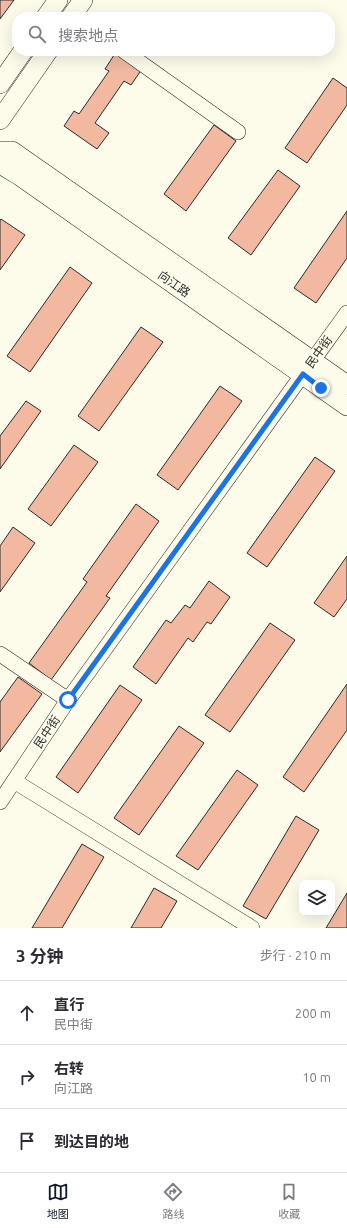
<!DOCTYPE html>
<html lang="zh">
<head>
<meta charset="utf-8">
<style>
	:root { --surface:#fff; --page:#f2f2f3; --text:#2b2b33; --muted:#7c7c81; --line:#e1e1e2; --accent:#111827 }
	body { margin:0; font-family:Ubuntu,"Noto Sans SC",sans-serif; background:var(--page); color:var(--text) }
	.controls { position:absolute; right:12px; bottom:12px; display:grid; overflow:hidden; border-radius:8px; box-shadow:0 4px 16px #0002 }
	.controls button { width:36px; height:36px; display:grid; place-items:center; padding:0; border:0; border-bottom:1px solid var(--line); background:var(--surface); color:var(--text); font:20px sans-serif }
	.stop { position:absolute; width:12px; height:12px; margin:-9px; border:3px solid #1a73e8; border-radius:50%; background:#fff }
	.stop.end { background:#1a73e8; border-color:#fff; box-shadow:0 1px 4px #0008 }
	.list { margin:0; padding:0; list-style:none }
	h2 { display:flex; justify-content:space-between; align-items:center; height:52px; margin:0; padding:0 16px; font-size:17px }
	h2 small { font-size:13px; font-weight:400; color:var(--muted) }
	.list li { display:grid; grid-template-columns:26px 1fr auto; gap:12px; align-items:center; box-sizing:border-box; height:64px; padding:0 16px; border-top:1px solid var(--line) }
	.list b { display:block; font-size:15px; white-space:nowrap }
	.list p { margin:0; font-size:13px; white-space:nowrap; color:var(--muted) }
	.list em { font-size:13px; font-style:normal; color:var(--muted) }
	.icon { flex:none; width:22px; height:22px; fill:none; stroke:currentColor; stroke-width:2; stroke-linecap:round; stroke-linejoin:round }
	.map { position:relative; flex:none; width:347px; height:928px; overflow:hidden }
	.search { position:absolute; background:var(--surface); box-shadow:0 4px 16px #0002; left:12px; right:12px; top:12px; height:44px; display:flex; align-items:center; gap:10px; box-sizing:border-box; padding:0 14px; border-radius:16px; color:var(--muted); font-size:15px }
	.sheet { height:244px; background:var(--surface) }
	nav { display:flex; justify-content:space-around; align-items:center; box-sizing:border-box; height:56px; border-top:1px solid var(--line); background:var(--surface); font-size:11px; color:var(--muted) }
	nav a { display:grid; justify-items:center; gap:2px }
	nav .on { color:var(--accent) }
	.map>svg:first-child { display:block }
	.building { fill:#f2b8a0; stroke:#2b2b2b }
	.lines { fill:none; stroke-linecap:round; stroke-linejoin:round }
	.minor-casing { stroke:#2b2b2b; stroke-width:16 }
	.major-casing { stroke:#2b2b2b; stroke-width:20 }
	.minor { stroke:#fdfbea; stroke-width:15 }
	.major { stroke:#fdfbea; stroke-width:19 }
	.route { stroke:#1a73e8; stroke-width:5 }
	.labels { text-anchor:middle; stroke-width:3; stroke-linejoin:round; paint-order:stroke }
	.street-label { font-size:12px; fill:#2b2b2b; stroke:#fdfbea }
</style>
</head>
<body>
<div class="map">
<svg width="347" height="928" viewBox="0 0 347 928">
	<rect width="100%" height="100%" fill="#fdfbea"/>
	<g class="building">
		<polygon points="0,0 14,0 0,19"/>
		<polygon points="116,52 142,69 131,85 124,81 95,123 109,133 97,149 64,126 74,111 79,114 109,71 105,69"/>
		<polygon points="333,78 347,88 347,105 307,163 285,148"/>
		<polygon points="214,125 236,141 186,211 164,194"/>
		<polygon points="278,170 300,186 251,255 228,238"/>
		<polygon points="347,211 347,258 316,303 294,288"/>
		<polygon points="1,219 25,235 0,270 0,221"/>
		<polygon points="70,267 92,283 30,372 7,356"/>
		<polygon points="141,327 163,342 99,431 78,416"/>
		<polygon points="220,386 242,401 178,490 157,475"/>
		<polygon points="26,401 41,411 0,469 0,436"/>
		<polygon points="74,445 98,462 51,526 28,509"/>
		<polygon points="315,457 335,471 267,567 247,553"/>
		<polygon points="136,504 159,521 106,596 110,598 51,680 29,663 87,582 83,579"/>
		<polygon points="13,527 35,543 0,592 0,546"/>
		<polygon points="347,556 347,599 334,617 314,603"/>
		<polygon points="209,581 230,597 211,624 207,622 193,642 188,638 156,684 133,667 166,620 171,623 185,605 190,608"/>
		<polygon points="270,623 295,640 230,732 205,715"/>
		<polygon points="18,677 42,694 0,752 0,702"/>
		<polygon points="347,684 347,730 304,792 283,777"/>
		<polygon points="120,685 142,700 78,793 56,777"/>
		<polygon points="179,726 204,743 139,835 114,818"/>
		<polygon points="237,770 258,785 198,870 176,856"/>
		<polygon points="296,816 319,830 266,919 243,906"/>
		<polygon points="82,844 104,857 62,928 32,928"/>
		<polygon points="154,888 177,901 161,928 131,928"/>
		<polygon points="347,893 347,928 326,928"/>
	</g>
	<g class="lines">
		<defs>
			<g id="minor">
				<polyline points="124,51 238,132"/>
				<polyline points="0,654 68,700"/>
				<polyline points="14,781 252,928"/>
				<polyline points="0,802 68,700 347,313"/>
			</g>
			<g id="major">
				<polyline points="46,17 58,0"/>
				<polyline points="71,17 83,0"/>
				<polyline points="0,84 23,51"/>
				<polyline points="0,120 48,51"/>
				<polyline points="0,151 12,151 347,385"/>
				<polyline points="0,164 20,176 347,406"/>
			</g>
		</defs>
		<use href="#minor" class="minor-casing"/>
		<use href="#major" class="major-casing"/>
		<use href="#minor" class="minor"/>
		<use href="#major" class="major"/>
	</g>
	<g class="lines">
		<polyline class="route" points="68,700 303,374 321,388"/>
	</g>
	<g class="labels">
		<g class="street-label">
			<text transform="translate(174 284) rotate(35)" y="4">向江路</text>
			<text transform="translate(319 352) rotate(-54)" y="4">民中街</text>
			<text transform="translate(47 732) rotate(-56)" y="4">民中街</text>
		</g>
	</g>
</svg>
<div class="controls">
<button><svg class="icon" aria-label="layers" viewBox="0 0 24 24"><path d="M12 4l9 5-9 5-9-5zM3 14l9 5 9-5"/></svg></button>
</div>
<div class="stop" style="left:68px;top:700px"></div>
<div class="stop end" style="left:321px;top:388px"></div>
<div class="search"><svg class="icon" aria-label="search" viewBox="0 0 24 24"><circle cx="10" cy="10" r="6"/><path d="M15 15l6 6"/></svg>搜索地点</div>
</div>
<section class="sheet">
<h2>3 分钟<small>步行 · 210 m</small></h2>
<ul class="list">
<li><svg class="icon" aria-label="ahead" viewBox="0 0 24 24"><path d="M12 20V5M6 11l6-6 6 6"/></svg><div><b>直行</b><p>民中街</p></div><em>200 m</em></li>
<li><svg class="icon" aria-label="right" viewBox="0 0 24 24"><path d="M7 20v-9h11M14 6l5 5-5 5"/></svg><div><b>右转</b><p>向江路</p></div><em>10 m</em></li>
<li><svg class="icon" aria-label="arrive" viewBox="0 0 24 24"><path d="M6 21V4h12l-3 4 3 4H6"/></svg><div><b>到达目的地</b></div></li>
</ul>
</section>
<nav>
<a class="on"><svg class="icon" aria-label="map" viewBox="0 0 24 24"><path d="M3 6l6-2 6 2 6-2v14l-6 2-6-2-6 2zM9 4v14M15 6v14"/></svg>地图</a>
<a><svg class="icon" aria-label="directions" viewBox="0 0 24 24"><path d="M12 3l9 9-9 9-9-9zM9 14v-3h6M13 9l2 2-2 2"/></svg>路线</a>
<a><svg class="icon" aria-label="saved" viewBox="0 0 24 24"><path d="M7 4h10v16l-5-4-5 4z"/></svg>收藏</a>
</nav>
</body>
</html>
